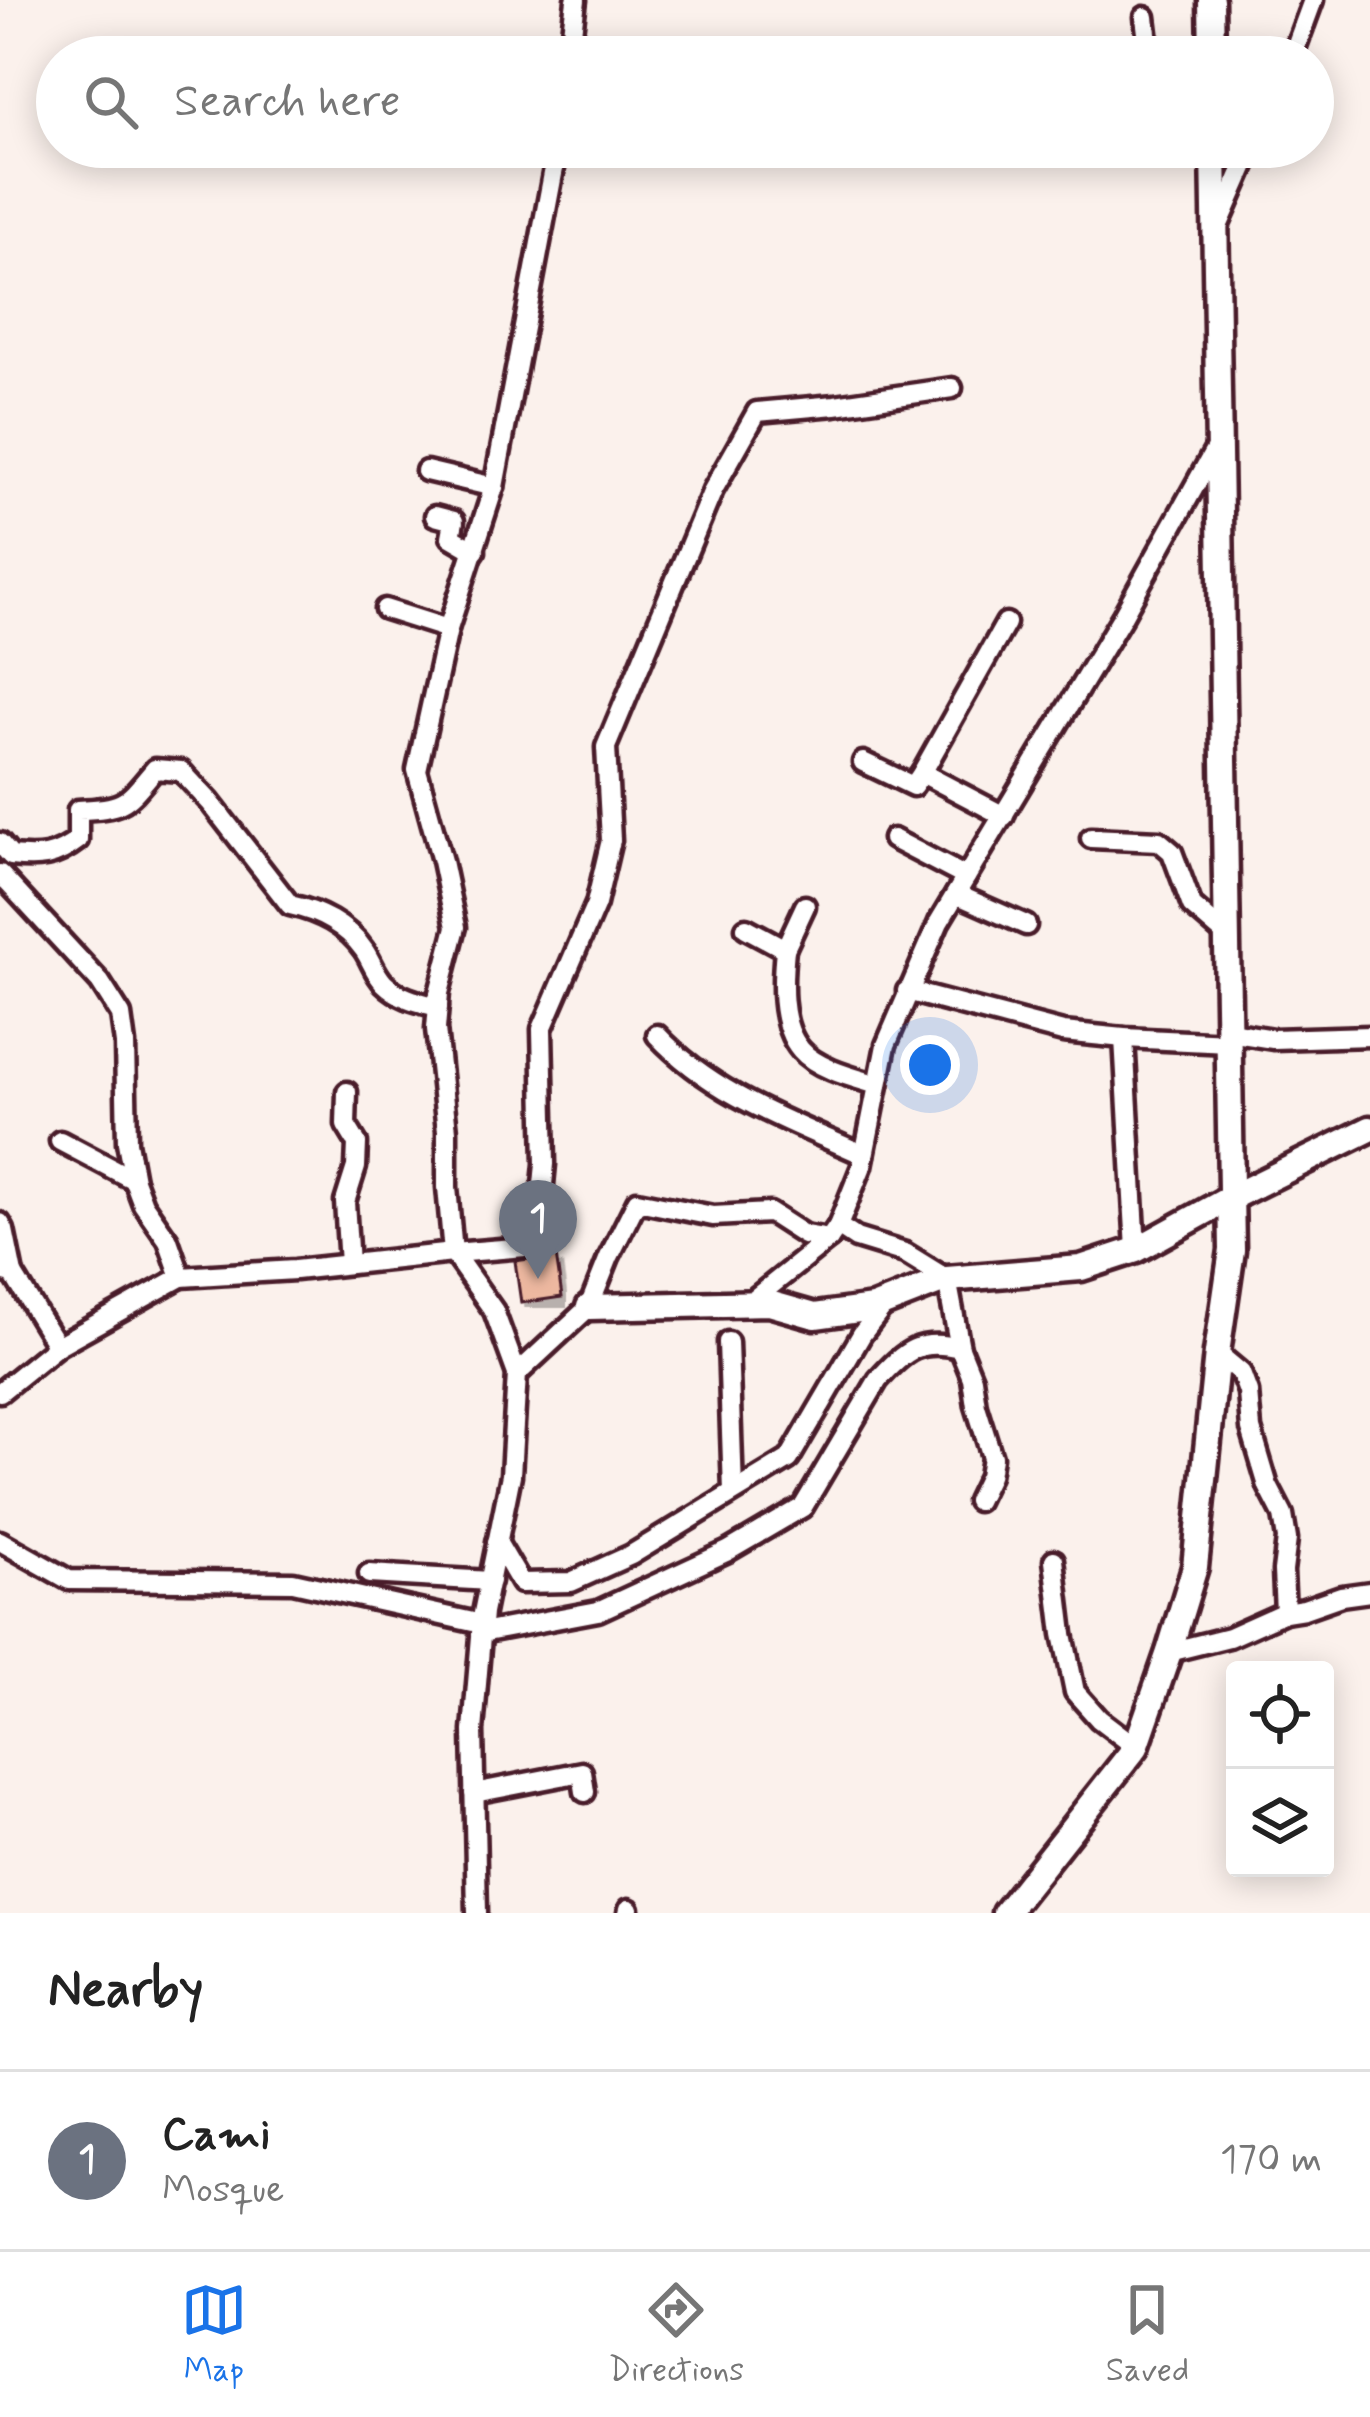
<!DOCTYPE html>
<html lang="en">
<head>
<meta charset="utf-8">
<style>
	:root { --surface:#fff; --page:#f2f2f2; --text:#222; --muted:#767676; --line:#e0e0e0; --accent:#1a73e8 }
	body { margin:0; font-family:Mynerve,sans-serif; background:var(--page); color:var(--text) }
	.controls { position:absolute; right:36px; bottom:36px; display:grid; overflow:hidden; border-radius:12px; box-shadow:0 6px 30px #0003 }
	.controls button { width:108px; height:108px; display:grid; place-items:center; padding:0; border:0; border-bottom:3px solid var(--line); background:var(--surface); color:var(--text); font:60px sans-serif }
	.you { position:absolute; left:930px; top:1065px; width:42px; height:42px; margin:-30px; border:9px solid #fff; border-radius:50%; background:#1a73e8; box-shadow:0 0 0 18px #1a73e833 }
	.badge { display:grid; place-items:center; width:78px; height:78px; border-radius:50%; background:var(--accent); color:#fff; font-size:39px; font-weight:700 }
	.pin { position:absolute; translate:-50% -99px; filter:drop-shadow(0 3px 6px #0008) }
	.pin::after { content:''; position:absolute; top:63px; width:42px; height:36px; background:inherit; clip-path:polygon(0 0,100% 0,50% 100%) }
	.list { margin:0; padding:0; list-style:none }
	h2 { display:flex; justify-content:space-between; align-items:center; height:156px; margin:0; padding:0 48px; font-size:51px }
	h2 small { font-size:39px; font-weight:400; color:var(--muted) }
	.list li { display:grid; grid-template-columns:78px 1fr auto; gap:36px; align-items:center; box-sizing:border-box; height:180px; padding:0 48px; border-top:3px solid var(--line) }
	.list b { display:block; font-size:45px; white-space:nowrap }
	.list p { margin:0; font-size:39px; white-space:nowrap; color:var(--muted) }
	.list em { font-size:39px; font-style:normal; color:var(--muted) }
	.icon { flex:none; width:66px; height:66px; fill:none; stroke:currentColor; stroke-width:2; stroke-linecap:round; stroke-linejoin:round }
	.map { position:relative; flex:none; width:1370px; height:1913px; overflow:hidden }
	.search { position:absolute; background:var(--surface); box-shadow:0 6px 30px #0003; left:36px; right:36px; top:36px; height:132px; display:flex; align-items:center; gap:30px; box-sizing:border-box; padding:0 42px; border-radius:66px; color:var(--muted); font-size:45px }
	.sheet { height:336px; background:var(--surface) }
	nav { display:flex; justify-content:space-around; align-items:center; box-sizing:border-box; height:168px; border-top:3px solid var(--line); background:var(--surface); font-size:33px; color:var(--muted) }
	nav a { display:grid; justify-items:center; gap:6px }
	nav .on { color:var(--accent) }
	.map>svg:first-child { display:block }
	.building { fill:#edb8a0; stroke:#4a1f2b; stroke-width:3; filter:url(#shadow) }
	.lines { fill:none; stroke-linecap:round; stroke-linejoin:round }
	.minor-casing { stroke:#4a1f2b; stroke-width:27 }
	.tertiary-casing { stroke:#4a1f2b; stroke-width:33 }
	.minor { stroke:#fff; stroke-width:18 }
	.tertiary { stroke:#fff; stroke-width:24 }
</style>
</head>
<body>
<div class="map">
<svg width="1370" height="1913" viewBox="0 0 1370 1913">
	<defs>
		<filter id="shadow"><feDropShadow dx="5.5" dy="10" stdDeviation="0" flood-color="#0004"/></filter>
	</defs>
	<rect width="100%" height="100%" fill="#fbf1ec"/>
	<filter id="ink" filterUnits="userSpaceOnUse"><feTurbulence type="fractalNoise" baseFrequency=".00833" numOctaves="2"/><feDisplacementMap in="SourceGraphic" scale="24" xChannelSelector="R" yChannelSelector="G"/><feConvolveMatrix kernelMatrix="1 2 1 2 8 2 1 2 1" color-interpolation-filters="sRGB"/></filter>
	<g filter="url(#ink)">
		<polygon class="building" points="556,1255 562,1297 521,1303 515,1261"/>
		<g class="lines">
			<defs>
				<g id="minor">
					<polyline points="1145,17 1150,57"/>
					<polyline points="569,57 576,0"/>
					<polyline points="1292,57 1313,0"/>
					<polyline points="1217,229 1253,147"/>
					<polyline points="426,471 494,487"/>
					<polyline points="435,516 454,521 451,537 475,551"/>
					<polyline points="385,609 448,629"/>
					<polyline points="863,762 913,786 922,773 1004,816"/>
					<polyline points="922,773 1006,623"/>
					<polyline points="1091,838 1159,841 1172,852 1192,906 1228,937"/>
					<polyline points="893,839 966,877"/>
					<path d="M0,843L11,856C39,859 55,858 78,840V810C125,808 125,805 155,769L181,771L210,802L290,905C318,911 347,925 364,950C371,960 375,974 384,983C399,998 418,1002 438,1007"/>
					<polyline points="0,874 100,982 121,1015 125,1044 127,1142 134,1180 143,1204 168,1240 181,1277 57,1346"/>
					<polyline points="956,894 1026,925"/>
					<path d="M746,928L785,949C782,980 779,1025 801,1050C817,1069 855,1078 878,1085"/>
					<polyline points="785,949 805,906"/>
					<polyline points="907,991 1063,1032 1124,1038 1229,1043"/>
					<polyline points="1229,1032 1273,1039 1370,1036"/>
					<path d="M657,1035C713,1095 791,1122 864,1155"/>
					<polyline points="1124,1038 1136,1250"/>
					<polyline points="347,1092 346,1125 357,1143 356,1167 345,1202 349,1264"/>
					<polyline points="60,1141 134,1180"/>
					<polyline points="0,1223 4,1230 13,1274"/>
					<polyline points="838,1226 856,1238 905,1253 947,1279 960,1348 972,1378 976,1406 992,1457 989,1476 977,1501"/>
					<polyline points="453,1253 537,1246 545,1164 542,1029 596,904 611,840 606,747 713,490 757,412 835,405 952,388"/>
					<polyline points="453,1253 494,1311 517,1374 511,1475 483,1613 473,1731 477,1913"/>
					<polyline points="0,1271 13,1274 57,1346 0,1392"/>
					<polyline points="181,1277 295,1270 453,1253 447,1187 447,1131 436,1029 439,993 456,927 442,861 417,770 448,629 494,487 558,147"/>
					<polyline points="749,1303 829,1239 838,1226 862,1166 886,1045 939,922 1122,617 1217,446"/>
					<polyline points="728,1342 733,1492"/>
					<polyline points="1217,1353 1241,1373 1248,1392 1251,1429 1268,1486 1283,1515 1287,1539 1283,1571 1285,1612"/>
					<polyline points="517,1374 589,1307 609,1257 637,1201 713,1216 770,1213 804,1235 829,1239"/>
					<polyline points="0,1541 69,1580 293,1582 482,1624"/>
					<polyline points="497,1542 521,1583 571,1582 631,1555 789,1459 862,1334 886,1303"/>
					<polyline points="1054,1560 1063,1634 1075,1692 1099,1719 1136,1747"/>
					<polyline points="369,1574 490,1581"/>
					<path d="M481,1633L598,1611L728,1551L803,1507L878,1380C905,1350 920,1338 960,1348"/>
					<polyline points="1169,1652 1229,1637 1285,1612 1304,1609 1341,1596 1370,1592"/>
					<polyline points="474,1793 582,1772 585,1792"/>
					<polyline points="628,1913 629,1909"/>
				</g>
				<g id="tertiary">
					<polyline points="1211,0 1212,57"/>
					<polyline points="589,1307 769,1303 815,1316 873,1308 947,1279 1081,1268 1136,1250 1232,1197 1370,1129"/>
					<polyline points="1005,1913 1136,1747 1169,1652 1195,1567 1217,1353 1232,1250 1214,147"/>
				</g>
			</defs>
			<use href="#minor" class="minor-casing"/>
			<use href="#tertiary" class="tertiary-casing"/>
			<use href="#minor" class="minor"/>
			<use href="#tertiary" class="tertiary"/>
		</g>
	</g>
</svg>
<div class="controls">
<button><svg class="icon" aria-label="locate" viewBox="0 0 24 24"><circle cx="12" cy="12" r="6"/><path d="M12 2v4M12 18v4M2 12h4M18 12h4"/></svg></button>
<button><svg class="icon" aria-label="layers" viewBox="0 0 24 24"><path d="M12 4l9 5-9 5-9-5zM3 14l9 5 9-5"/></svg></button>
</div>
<div class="you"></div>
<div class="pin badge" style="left:538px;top:1279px;background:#6b7280">1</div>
<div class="search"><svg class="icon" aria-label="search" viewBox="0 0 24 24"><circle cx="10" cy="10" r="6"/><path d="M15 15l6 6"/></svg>Search here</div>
</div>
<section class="sheet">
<h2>Nearby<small></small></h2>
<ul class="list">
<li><span class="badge" style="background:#6b7280">1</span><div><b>Cami</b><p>Mosque</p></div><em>170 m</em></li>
</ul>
</section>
<nav>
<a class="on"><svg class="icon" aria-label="map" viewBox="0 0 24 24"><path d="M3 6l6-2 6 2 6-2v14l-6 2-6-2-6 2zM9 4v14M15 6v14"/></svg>Map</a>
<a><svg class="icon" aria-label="directions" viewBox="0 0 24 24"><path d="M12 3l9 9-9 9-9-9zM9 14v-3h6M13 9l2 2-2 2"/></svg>Directions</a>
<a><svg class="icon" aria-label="saved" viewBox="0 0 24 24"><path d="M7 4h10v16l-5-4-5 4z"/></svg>Saved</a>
</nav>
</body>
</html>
